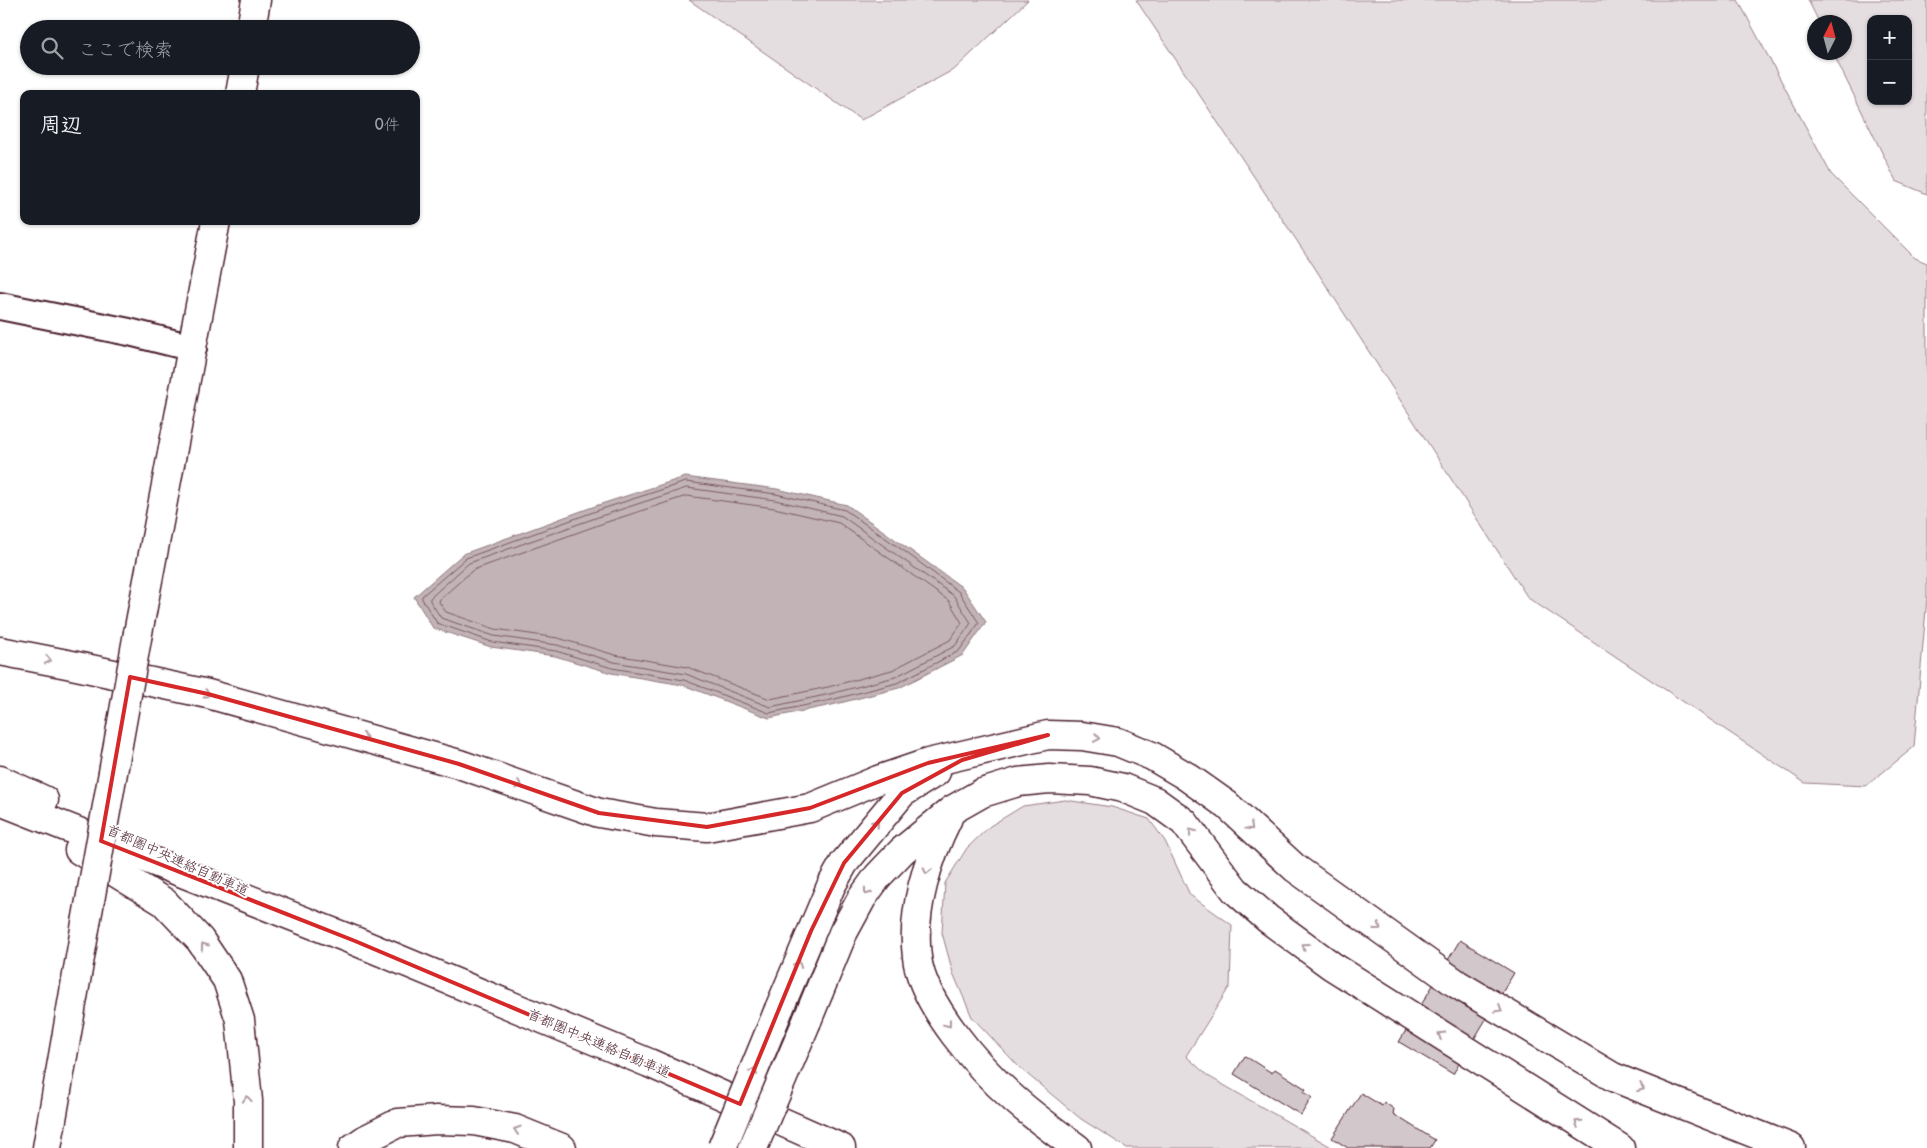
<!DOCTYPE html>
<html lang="ja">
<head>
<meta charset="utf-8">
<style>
	:root { --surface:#171b24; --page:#242831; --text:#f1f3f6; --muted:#9ea1a6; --line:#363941 }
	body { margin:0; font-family:"Balsamiq Sans","Klee One",sans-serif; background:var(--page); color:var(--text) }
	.controls { position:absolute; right:15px; top:15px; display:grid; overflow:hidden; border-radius:10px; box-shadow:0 1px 4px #0004 }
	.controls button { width:45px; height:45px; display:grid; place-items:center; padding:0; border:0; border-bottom:1px solid var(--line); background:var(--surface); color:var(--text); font:25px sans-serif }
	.compass { position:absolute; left:1807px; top:15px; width:45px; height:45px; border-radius:50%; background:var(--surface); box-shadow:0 1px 4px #0004; rotate:6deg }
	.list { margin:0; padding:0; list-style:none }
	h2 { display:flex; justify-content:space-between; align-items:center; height:65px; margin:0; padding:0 20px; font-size:21px }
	h2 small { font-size:16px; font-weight:400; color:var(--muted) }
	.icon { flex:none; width:28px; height:28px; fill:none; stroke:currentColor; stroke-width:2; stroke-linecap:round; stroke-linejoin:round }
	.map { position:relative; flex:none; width:1927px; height:1148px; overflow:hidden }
	.search { position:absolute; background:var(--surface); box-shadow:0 1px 4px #0004; left:20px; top:20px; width:400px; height:55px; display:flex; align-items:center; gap:12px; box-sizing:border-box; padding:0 18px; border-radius:28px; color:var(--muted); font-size:19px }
	.panel { position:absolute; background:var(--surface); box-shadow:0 1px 4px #0004; left:20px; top:90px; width:400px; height:135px; border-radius:10px }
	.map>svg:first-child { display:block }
	.green { fill:#e5dee0; stroke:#987e86; fill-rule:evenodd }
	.water { fill:#c1b3b6; stroke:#91787e }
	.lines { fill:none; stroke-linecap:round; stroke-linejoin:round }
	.shore { stroke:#7a5a63; stroke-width:1 }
	.building { fill:#d2c7cb; stroke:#4a1f2b }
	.minor-casing { stroke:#4a1f2b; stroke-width:30 }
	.tertiary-casing { stroke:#4a1f2b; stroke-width:31 }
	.motorway-casing { stroke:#4a1f2b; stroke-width:31 }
	.minor { stroke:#fff; stroke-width:26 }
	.tertiary { stroke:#fff; stroke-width:28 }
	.motorway { stroke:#fff; stroke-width:28 }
	.tertiary-bridge-casing { stroke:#4a1f2b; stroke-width:31; stroke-linecap:butt }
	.motorway-bridge-casing { stroke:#4a1f2b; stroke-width:31; stroke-linecap:butt }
	.tertiary-bridge { stroke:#fff; stroke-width:28 }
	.motorway-bridge { stroke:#fff; stroke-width:28 }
	.oneway { stroke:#ae9aa0 }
	.marked { fill:none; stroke:#d62828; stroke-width:4; stroke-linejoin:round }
	.labels { text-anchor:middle; stroke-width:4; stroke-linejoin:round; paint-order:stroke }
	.street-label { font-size:14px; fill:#4a1f2b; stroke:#fff }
</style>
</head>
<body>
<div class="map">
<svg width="1927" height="1148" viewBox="0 0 1927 1148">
	<rect width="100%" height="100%" fill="#fff"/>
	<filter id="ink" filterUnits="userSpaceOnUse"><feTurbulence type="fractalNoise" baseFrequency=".02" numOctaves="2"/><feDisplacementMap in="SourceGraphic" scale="10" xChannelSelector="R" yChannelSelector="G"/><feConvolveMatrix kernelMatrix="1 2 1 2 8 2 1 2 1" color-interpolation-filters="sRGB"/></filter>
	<g filter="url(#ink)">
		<g class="green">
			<polygon points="689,0 1028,0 955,69 861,120"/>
			<polygon points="1136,0 1738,0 1831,174 1915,258 1927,263 1927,598 1914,747 1866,786 1805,783 1528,598 1311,262"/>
			<path d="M1808,0H1927V194L1896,181L1833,53L1844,52V22H1819ZM1871,19H1908V101H1871Z"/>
			<polygon points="1065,800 1112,807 1149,819 1165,841 1190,895 1232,925 1230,986 1186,1056 1208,1076 1333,1148 1127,1148 1081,1119 1021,1069 972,1017 953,973 942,933 945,883 967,848 990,826 1023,806"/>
		</g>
		<polygon class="water" points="685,477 777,489 847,505 963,588 986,622 963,655 899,688 832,705 769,718 683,685 611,673 555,656 491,647 433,628 414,597 463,554 598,505"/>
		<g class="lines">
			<g class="shore">
				<polygon points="686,482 776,494 845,510 904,551 959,592 979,623 959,651 897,683 831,700 769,713 684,680 612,668 556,651 492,642 437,623 422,599 422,596 466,558 599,510"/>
				<polygon points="687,488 775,500 842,516 954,596 971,623 955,646 895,677 830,694 770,707 686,674 614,662 557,645 494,636 441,618 430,601 430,598 469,563 601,516"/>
				<polygon points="687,496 774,508 839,523 949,601 962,623 950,640 892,670 828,687 770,699 687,667 615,655 558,638 495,629 446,612 439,602 440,599 473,570 604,523"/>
			</g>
		</g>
		<g class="building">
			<polygon points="1460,940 1514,973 1453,1074 1399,1042"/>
			<polygon points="1245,1056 1272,1073 1275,1069 1306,1089 1304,1092 1312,1097 1301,1115 1234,1074"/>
			<polygon points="1361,1093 1382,1106 1384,1102 1394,1109 1393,1114 1435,1140 1430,1148 1348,1148 1332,1138"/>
		</g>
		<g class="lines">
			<defs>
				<polyline id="minor" points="0,306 129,332 193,348"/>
				<g id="tertiary">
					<polyline points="251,29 256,0"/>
					<polyline points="240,94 245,66"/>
					<polyline points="138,633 216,221"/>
					<polyline points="47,1148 86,923"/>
				</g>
				<g id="motorway">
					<polyline points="0,651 67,664 208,694 459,764 599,813 656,823 707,827 810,808 878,780 928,763 1048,735 1082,736 1118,742 1152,756 1186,776 1227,805 1295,868 1457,984 1613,1077 1791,1148"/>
					<polyline points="0,780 44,800"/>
					<polyline points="0,801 355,941 649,1063 841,1148"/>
					<path d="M948,818C928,858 911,911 917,957C922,1004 979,1068 1014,1099C1033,1116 1055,1132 1077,1148"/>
					<polyline points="79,850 164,902 200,940 227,980 240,1020 248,1101 248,1148"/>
					<polyline points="779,1009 831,886 844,863 902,793 936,772"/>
					<polyline points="807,1021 843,933 862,898 878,876 902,851 952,810 982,793 1018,782 1049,779 1090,781 1123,788 1155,801 1184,822 1235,890 1268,919 1332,966 1620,1148"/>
					<polyline points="353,1148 366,1139 398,1123 437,1120 474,1121 515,1129 562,1148"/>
				</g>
			</defs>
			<use href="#minor" class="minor-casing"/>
			<use href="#tertiary" class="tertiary-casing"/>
			<use href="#motorway" class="motorway-casing"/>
			<use href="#minor" class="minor"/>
			<use href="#tertiary" class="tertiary"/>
			<use href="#motorway" class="motorway"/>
			<defs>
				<polyline id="tertiary-bridge" points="86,923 138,633"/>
				<g id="motorway-bridge">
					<polyline points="722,1148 779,1009"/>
					<polyline points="753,1148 807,1021"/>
				</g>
			</defs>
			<use href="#tertiary-bridge" class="tertiary-bridge-casing"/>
			<use href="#motorway-bridge" class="motorway-bridge-casing"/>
			<use href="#tertiary-bridge" class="tertiary-bridge"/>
			<use href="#motorway-bridge" class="motorway-bridge"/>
		</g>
		<defs><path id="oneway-chevron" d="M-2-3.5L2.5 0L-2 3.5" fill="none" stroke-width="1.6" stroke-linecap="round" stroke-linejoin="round" transform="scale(1.25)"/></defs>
		<g class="oneway">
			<use href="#oneway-chevron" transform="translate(48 660) rotate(11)"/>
			<use href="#oneway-chevron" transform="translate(207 694) rotate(13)"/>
			<use href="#oneway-chevron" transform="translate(364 737) rotate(16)"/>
			<use href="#oneway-chevron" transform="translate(1097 738) rotate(10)"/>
			<use href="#oneway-chevron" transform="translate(519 785) rotate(19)"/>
			<use href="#oneway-chevron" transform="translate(876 823) rotate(-49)"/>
			<use href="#oneway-chevron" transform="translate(1250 827) rotate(43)"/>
			<use href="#oneway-chevron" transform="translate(1192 832) rotate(-128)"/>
			<use href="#oneway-chevron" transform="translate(927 871) rotate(103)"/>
			<use href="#oneway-chevron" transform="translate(867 892) rotate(126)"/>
			<use href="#oneway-chevron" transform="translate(1378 927) rotate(36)"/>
			<use href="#oneway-chevron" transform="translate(204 946) rotate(-125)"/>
			<use href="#oneway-chevron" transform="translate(1305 946) rotate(-144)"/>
			<use href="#oneway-chevron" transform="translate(798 964) rotate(-68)"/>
			<use href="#oneway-chevron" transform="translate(1499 1009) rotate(31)"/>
			<use href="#oneway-chevron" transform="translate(948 1024) rotate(53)"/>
			<use href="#oneway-chevron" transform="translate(1441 1035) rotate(-148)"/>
			<use href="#oneway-chevron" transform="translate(754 1071) rotate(-68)"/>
			<use href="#oneway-chevron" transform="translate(1641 1088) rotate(22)"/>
			<use href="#oneway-chevron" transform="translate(247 1099) rotate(-94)"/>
			<use href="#oneway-chevron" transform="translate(1578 1123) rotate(-147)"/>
			<use href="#oneway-chevron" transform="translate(517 1130) rotate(-162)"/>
		</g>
	</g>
	<path class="marked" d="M130,677L208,694L459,764L599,813L707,827L810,808L928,763L1048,735L962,760L902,793L844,863L811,931L740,1104L355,941L101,841Z"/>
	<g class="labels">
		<g class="street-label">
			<text transform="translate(178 860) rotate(24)" y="5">首都圏中央連絡自動車道</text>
			<text transform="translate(599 1043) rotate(23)" y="5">首都圏中央連絡自動車道</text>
		</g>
	</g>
</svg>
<div class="controls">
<button>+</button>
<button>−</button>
</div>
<svg class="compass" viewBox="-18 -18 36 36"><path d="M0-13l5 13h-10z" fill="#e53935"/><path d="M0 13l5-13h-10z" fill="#9ea1a6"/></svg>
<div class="search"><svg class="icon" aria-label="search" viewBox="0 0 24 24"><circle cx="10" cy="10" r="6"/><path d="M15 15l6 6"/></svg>ここで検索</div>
<section class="panel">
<h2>周辺<small>0件</small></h2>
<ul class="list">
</ul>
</section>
</div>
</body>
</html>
